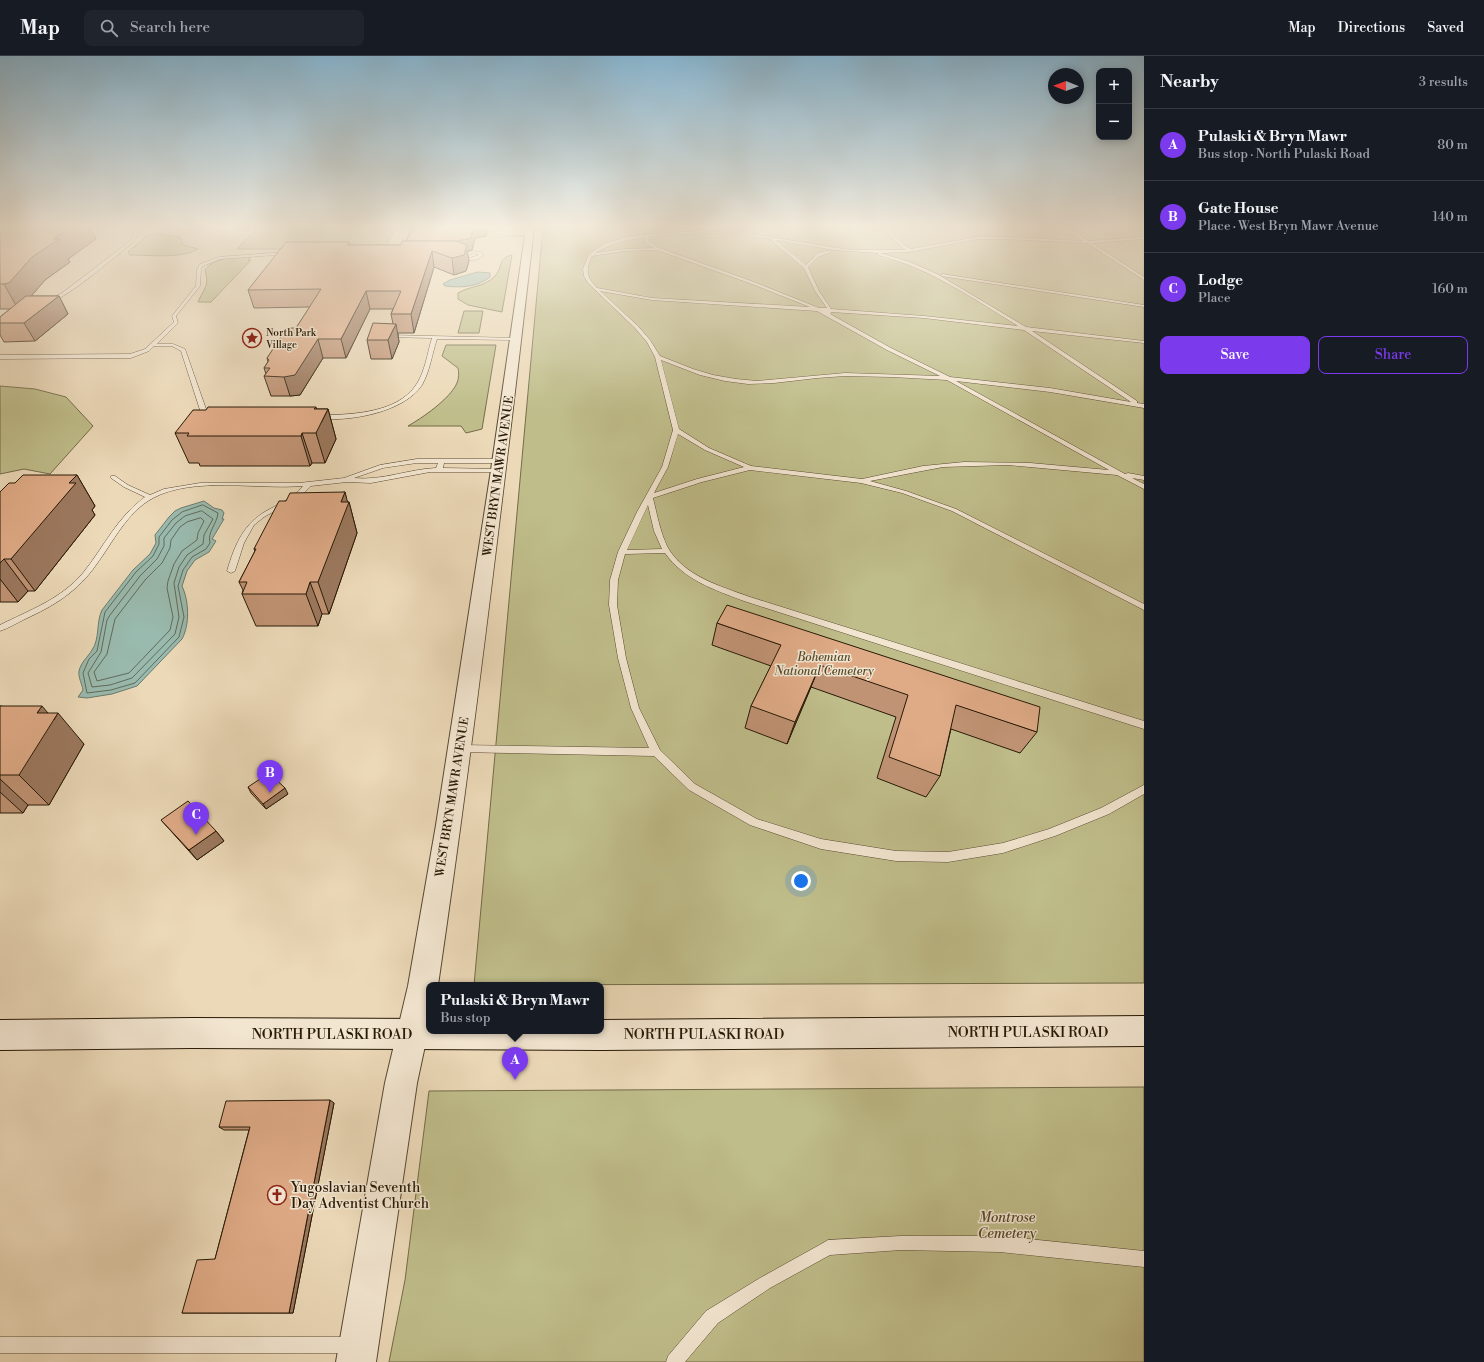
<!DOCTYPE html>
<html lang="en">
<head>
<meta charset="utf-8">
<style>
	:root { --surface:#171b24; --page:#20242c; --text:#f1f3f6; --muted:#9ea1a6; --line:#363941; --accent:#7c3aed }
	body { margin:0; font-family:"Libre Bodoni",serif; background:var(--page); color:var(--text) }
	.controls { position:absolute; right:12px; top:12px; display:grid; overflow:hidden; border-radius:8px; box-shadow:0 2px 10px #0003 }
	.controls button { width:36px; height:36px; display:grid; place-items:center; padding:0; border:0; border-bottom:1px solid var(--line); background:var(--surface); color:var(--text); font:20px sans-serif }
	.compass { position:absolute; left:1048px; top:12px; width:36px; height:36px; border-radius:50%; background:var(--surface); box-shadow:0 2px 10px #0003; rotate:271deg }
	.you { position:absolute; left:801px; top:825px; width:14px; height:14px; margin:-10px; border:3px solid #fff; border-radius:50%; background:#1a73e8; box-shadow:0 0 0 6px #1a73e833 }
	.badge { display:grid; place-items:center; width:26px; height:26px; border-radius:50%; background:var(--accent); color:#fff; font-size:13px; font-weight:700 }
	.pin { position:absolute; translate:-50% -33px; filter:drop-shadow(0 1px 2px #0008) }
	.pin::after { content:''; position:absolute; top:21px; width:14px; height:12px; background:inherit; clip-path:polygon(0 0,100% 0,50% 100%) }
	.popup { position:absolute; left:426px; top:926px; width:178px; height:52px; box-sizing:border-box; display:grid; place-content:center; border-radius:8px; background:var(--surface); filter:drop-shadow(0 1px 3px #0005); font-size:13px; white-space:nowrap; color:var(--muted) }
	.popup b { font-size:15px; color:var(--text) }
	.popup::after { content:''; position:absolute; left:50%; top:100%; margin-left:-8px; border:8px solid transparent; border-top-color:var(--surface) }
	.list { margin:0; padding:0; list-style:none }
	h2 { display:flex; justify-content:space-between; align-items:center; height:52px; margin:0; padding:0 16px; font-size:17px }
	h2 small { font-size:13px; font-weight:400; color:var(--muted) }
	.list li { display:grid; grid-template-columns:26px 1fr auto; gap:12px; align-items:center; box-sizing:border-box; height:72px; padding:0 16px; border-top:1px solid var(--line) }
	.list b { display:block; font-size:15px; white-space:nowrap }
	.list p { margin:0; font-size:13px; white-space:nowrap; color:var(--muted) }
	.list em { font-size:13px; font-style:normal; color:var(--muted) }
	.actions { display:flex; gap:8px; padding:12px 16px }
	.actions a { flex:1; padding:9px 0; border:1px solid var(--accent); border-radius:8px; text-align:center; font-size:14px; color:var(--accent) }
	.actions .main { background:var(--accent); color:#fff }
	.icon { flex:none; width:22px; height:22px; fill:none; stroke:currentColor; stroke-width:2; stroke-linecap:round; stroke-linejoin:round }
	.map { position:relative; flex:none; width:1144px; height:1306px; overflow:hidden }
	header { display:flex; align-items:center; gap:24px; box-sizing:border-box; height:56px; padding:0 20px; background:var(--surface); border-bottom:1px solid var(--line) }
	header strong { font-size:19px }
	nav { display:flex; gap:22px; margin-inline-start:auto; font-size:14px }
	.search { width:280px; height:36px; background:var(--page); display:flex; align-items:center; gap:10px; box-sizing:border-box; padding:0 14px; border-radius:8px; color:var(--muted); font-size:15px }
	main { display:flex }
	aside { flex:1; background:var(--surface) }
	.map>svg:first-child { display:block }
	.green { fill:#bfbd8a; stroke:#736b48 }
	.water { fill:#99baae; stroke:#6b7a6b }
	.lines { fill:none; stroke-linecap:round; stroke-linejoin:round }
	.shore { stroke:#606a5a; stroke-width:1 }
	.service-casing { stroke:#584932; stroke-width:1 }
	.tertiary-casing { stroke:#584932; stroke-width:2 }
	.secondary-casing { stroke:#271906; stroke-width:2 }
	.service { fill:#f3e6d1; fill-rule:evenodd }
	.tertiary { fill:#f3e6d1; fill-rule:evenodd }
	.secondary { fill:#f3e6d1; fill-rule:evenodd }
	.wall { fill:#c09374; stroke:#271906 }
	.shaded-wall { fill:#9c785e; stroke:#271906 }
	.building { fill:#dfab87; stroke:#271906 }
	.labels { text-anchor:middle; stroke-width:3; stroke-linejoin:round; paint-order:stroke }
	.far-poi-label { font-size:10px; fill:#271906; stroke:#f3e6d1; text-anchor:start }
	.street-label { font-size:12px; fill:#271906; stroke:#f3e6d1 }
	.park-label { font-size:12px; font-style:italic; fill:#554a2e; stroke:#f3e6d1 }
	.near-street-label { font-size:14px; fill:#271906; stroke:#f3e6d1 }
	.near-poi-label { font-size:14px; fill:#271906; stroke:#f3e6d1; text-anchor:start }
	.near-park-label { font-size:14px; font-style:italic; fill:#554a2e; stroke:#f3e6d1 }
</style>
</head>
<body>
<header>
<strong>Map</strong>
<div class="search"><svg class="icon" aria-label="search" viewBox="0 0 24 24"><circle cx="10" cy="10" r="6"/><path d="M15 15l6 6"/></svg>Search here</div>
<nav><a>Map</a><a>Directions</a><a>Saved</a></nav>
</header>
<main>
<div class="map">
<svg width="1144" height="1306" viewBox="0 0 1144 1306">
	<rect width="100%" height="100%" fill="#ecd9b8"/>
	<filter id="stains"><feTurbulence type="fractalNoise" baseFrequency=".005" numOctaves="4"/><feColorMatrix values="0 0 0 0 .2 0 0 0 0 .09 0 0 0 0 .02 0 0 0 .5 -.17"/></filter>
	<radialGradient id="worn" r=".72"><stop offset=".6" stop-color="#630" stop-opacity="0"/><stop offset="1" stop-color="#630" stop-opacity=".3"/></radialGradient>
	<g class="green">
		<polygon points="258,172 396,172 384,193 237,193"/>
		<polygon points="543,172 1144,172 1144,927 474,929"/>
		<path d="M154,178L181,181L183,189L198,193C181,203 149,199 130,199L128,196L147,180Z"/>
		<path d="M512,199L502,256L468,249L458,243V237C472,229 483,232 495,220C503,212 497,202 512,199Z"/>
		<path d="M251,201L248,204H251L211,246H198C204,232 210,230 205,214C215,200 236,202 251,201Z"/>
		<polygon points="464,255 483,255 479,277 458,277"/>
		<path d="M446,289H496L482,373L466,377L461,370H408C422,362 450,343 457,327C459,322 459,317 458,312L442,300Z"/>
		<polygon points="0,330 35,333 66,341 93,370 50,418 24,413 0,418"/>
		<polygon points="1144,1031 1144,1306 389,1306 405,1224 429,1035"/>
	</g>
	<g class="water">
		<path d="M478,216L490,217V221C478,231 461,232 445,230L443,228L450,224Z"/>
		<path d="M204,445L214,452L222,454L224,457L222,463H224L212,483L216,485L209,496L195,504L187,515L182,530C189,545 190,568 182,583L137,630L112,638L87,642L78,641L83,634C82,628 78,621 79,615C81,606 88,601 92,594C100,583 96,566 102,554L133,514L150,498L156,487L155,479L169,461L175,455L181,452Z"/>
	</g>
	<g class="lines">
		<g class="shore">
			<path d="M203,449L218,457C217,468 207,476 210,487L206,493L192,501L183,514L178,530L184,561L179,581L135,627L111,634L87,637L83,617L89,603L97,595L105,556L136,516L153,500L159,488V481L172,464L182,456Z"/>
			<polygon points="202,455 213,463 204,479 203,488 187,499 179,511 174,527 179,561 175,578 132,622 110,629 92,631 88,617 101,596 107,564 110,559 140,520 157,503 164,490 164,482 176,467 185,460"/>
			<polygon points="201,462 204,465 198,477 197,484 182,495 174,508 168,525 167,532 173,561 170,574 129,617 97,625 94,616 107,598 115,563 145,524 162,507 170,492 171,484 180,471 187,466"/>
		</g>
		<defs>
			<g id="service">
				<path d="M130,172H134L138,179L132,187C117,199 62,247 46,247V245L62,237L130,185L134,179Z"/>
				<polygon points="492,172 496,172 494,179 531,180 492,181 490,180"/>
				<path d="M883,172H887L904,189L911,193L977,181H1005L1083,185L1064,172H1069L1088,185L1144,181V183L1092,187L1144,221V224L1087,187L1005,183H977L909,196L880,197L910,206L937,218L1026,271L1144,285V287L1032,275L1137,345V347L1144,348V352L1050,336L956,325L1125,418L1128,417L1144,420V424L1132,422L1144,428V433L1117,419L1008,409L943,411L870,425L906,435L956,453L1144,548V554L952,455L902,437L861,427L750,414L702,426L653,442C657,458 660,475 667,490C683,520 720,530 750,541L1144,665V673L744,545C715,534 684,524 665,497L625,498L618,524L617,549L626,602L639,652L660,694L695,728L757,763L821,783L896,795L948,796L1003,787L1049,773L1101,752L1144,729V738L1109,758L1055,780L1003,797L948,806L896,805L821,793L750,769L689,734L654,700L457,696L455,693L457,690L460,689L649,692L631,652L618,602L609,549L610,524L618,496L637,456L662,411L673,374L655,301L647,286L635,272L588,227L584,220L583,213L589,198L604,188L627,181L651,178L701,175L752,178L850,194H906L902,191ZM701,177L736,178L772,183V185L804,212L815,235L827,252H819L754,226L659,192L648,185L650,180H651ZM646,181L645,186L654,192L624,193L595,197C611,187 627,184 646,181ZM775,184L834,194L878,197V199C929,212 973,242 1018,270L924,260L831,253L819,235L808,211L818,201L831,196V194L818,197L806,209ZM657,194L752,228L810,251L652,242L597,232C585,220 586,214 592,200L624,195ZM600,235L652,244L817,255L887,294L940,320L845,317L757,325L736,323L713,319L693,313L660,300L650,284L638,270ZM831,256L924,262L1024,274L1131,346L1050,332L950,321L891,292L830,258ZM661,304L700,319L725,325L748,328L774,327L817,322L845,320L892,321L947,324L1109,414L1030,407L964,406L923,410L862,423L751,410L709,392L679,373ZM678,378L705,394L744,411L697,423L654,437L668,411ZM648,449L654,475L662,493L627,494Z"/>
				<path d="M473,195L481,196L484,199C474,208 464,203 454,199ZM476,197L479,199L470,202L461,199Z"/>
				<polygon points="289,196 290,198 220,203 203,210 201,213 200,230 176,260 178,267 157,288 173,288 185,293 206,353 214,358 214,360 210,360 200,354 181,295 172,290 154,290 149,295 131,302 0,303 0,299 130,298 145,293 174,266 172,260 196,230 197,213 200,208 219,201"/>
				<polygon points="942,218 1144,249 1144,251 941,220"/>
				<path d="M387,279L516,282L518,283L516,284L437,283C432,298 430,315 422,329C404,357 345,367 315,362V360L317,359C348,359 397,358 416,329C425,316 427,298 432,282L385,281V280Z"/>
				<path d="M417,403H501L504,405L501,407H444L443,412L501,413V415L499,416H430L371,427L347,426L311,430L300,441L264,461L254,469L244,487L235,515L231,517L227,515C235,488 244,466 270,453C282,446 294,442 303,430C257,434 194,420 153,442C127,456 113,486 96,509C78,535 54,550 25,563C17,567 9,572 0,575V569C30,554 61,543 83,517C104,491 117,461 145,441L124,431L111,422V420H115L128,429L150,439L164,433L200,427H299L344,422L380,409ZM417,407H438L436,412C409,413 382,425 354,422L383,412Z"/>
				<polygon points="901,1180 1000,1180 1144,1195 1144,1211 1000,1196 901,1194 830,1199 770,1232 718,1267 685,1306 666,1306 668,1300 706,1255 760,1222 823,1187 828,1184"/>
				<polygon points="0,1281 351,1281 357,1283 359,1289 357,1295 351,1297 0,1297"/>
			</g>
			<path id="tertiary" d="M526,172H534C505,425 475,677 438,929H429V971L417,1027L376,1306H336L385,1027L408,930L436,769L491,414Z"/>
			<polygon id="secondary" points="1144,960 1144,990 601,994 192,992 0,994 0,964 192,962 429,963 429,975 601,975 601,964"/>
		</defs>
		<use href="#service" class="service-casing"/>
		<use href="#tertiary" class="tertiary-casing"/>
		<use href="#secondary" class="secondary-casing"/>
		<use href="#service" class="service"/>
		<use href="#tertiary" class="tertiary"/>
		<use href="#secondary" class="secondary"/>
	</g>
	<g class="wall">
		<polygon points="0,172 91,172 96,183 68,203 70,206 45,224 31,240 59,240 68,258 35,285 4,286 0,279 0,261 10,253 0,253"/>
		<polygon points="410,172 488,172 486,180 475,182 472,194 467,195 469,205 466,215 454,219 434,211 414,277 398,277 399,286 392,303 371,303 367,284 393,268 391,258 393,253 370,253 346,302 323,302 300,339 290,340 271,340 264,320 266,318 264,312 268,306 267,302 296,272 310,251 254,252 248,234 349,186 350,189 401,189 406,185 411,175"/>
		<polygon points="317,353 328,353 336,383 325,407 312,407 310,410 200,410 199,407 189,407 175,377"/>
		<polygon points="77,419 95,450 92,454 95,459 35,535 28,535 18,546 0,546 0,436 15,427"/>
		<polygon points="345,436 347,446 349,446 357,477 329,558 322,558 318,570 256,570 242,538 243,534 239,526 255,495 254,493 286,445"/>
		<polygon points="717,567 1037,676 1020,697 951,673 940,720 926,741 877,722 896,661 811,631 787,688 745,672 751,650 771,610 712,589"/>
		<polygon points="0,650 48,657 84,688 49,749 28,749 23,757 0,757"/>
		<polygon points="248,731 288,738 266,753 251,737"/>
		<polygon points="161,764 216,775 224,785 197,804"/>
		<polygon points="334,1047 293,1257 182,1257 215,1203 249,1074 224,1074 219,1071"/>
	</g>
	<g class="shaded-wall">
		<polygon points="69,172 91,172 96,183 68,203 70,206 45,224 22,251 18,253 4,228 32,201 53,183"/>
		<polygon points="473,172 488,172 486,180 475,182 472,194 467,195 469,205 466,215 454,219 452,202 458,196 457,185"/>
		<polygon points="432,195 434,211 414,277 411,258"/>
		<polygon points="366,235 370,253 346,302 341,283"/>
		<polygon points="59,240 68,258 35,285 24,267"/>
		<polygon points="396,268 399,286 392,303 388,284"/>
		<polygon points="318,283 323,302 300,339 290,340 284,321"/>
		<polygon points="316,351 321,367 328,353 336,383 325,407 316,377 314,353"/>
		<polygon points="302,377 312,407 310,410 301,380"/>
		<polygon points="77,419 95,450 92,454 95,459 35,535 11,503 69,427"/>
		<polygon points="345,436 348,448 349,446 357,477 329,558 318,526 341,446"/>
		<polygon points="4,503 28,535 18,546 0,523 0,507"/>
		<polygon points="310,526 322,558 318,570 306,538"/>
		<polygon points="820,609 811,631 787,688 795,666"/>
		<polygon points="42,650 54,664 58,657 84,688 49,749 19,719 37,657"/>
		<polygon points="0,723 28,749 23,757 0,736"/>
		<polygon points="285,732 288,738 266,753 263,748"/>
		<polygon points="216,775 224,785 197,804 189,794"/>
		<polygon points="330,1044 334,1047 293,1257 289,1257"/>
	</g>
	<g class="building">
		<polygon points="0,172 69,172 53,183 59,183 32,201 9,227 4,228 0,228"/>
		<polygon points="412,172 473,172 471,182 457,185 406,185"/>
		<polygon points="402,185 455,185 467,189 464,199 452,202 432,195 411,258 391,258 401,235 366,235 341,283 318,283 295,319 284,321 264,320 270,312 264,312 269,304 267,302 287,272 296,272 321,233 248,234 286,186 349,186 347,189 401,189"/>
		<polygon points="26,240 59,240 24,267 0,267 0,261"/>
		<polygon points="373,267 396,268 388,284 367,284"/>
		<polygon points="208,351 316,351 314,353 328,353 316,377 302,377 301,380 187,380 189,377 175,377 193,354 206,354"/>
		<polygon points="23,419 77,419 69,427 76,427 11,503 4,503 0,507 0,436 9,427 15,427"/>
		<polygon points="345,436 341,446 349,446 318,526 310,526 306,538 242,538 247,526 239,526 256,493 254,493 256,489 279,445 286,445 290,437"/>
		<polygon points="727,549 1040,651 1037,676 956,649 940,720 889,701 908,639 820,609 795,666 751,650 781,589 717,567"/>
		<polygon points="0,650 42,650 37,657 58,657 19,719 0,719"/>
		<polygon points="269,717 285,732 263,748 248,731"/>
		<polygon points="188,745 216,775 189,794 161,764"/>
		<polygon points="330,1044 289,1257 182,1257 197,1204 215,1203 250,1071 219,1071 226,1045"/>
	</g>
	<linearGradient id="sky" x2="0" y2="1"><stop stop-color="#88b6d1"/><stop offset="0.48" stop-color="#f6eedf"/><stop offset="1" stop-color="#f6eedf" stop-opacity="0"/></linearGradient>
	<rect width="1144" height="355" fill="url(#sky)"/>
	<defs>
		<symbol id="sight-ring" viewBox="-11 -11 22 22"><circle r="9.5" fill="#f3e6d1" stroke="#8f2418" stroke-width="1.5"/><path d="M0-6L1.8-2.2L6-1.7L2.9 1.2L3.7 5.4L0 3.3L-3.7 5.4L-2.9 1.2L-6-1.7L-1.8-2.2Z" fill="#8f2418"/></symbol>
		<symbol id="church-ring" viewBox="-11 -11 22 22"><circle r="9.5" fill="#f3e6d1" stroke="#8f2418" stroke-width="1.5"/><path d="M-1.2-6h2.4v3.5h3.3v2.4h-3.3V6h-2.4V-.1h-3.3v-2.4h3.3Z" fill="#8f2418"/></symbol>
	</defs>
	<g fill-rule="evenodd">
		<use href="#sight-ring" x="241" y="271" width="22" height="22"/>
		<use href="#church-ring" x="266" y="1128" width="22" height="22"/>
	</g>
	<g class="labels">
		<g class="far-poi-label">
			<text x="266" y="280">North Park<tspan x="266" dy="12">Village</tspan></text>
		</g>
		<g class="street-label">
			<text transform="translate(498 420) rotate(-82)" y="4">WEST BRYN MAWR AVENUE</text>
			<text transform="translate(452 741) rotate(-81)" y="4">WEST BRYN MAWR AVENUE</text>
		</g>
		<g class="park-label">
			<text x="824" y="605">Bohemian<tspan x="824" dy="14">National Cemetery</tspan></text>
		</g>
		<g class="near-street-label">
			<text x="1028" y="981">NORTH PULASKI ROAD</text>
			<text x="332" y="983">NORTH PULASKI ROAD</text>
			<text x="704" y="983">NORTH PULASKI ROAD</text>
		</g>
		<g class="near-poi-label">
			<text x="291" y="1136">Yugoslavian Seventh<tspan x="291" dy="16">Day Adventist Church</tspan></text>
		</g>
		<g class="near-park-label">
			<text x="1007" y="1166">Montrose<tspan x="1007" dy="16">Cemetery</tspan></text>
		</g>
	</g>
	<rect width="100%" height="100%" filter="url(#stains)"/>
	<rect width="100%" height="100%" fill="url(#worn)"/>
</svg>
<div class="controls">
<button>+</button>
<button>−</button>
</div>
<svg class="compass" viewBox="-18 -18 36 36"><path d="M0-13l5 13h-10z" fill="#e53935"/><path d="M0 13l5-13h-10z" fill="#9ea1a6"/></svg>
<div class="you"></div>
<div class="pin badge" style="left:515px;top:1024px">A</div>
<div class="popup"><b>Pulaski &amp; Bryn Mawr</b>Bus stop</div>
<div class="pin badge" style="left:270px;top:737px">B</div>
<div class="pin badge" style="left:196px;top:779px">C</div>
</div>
<aside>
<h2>Nearby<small>3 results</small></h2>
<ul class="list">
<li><span class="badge">A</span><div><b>Pulaski &amp; Bryn Mawr</b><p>Bus stop · North Pulaski Road</p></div><em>80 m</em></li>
<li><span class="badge">B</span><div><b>Gate House</b><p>Place · West Bryn Mawr Avenue</p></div><em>140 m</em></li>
<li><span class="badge">C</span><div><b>Lodge</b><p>Place</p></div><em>160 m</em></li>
</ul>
<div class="actions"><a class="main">Save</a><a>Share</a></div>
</aside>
</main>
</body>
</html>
